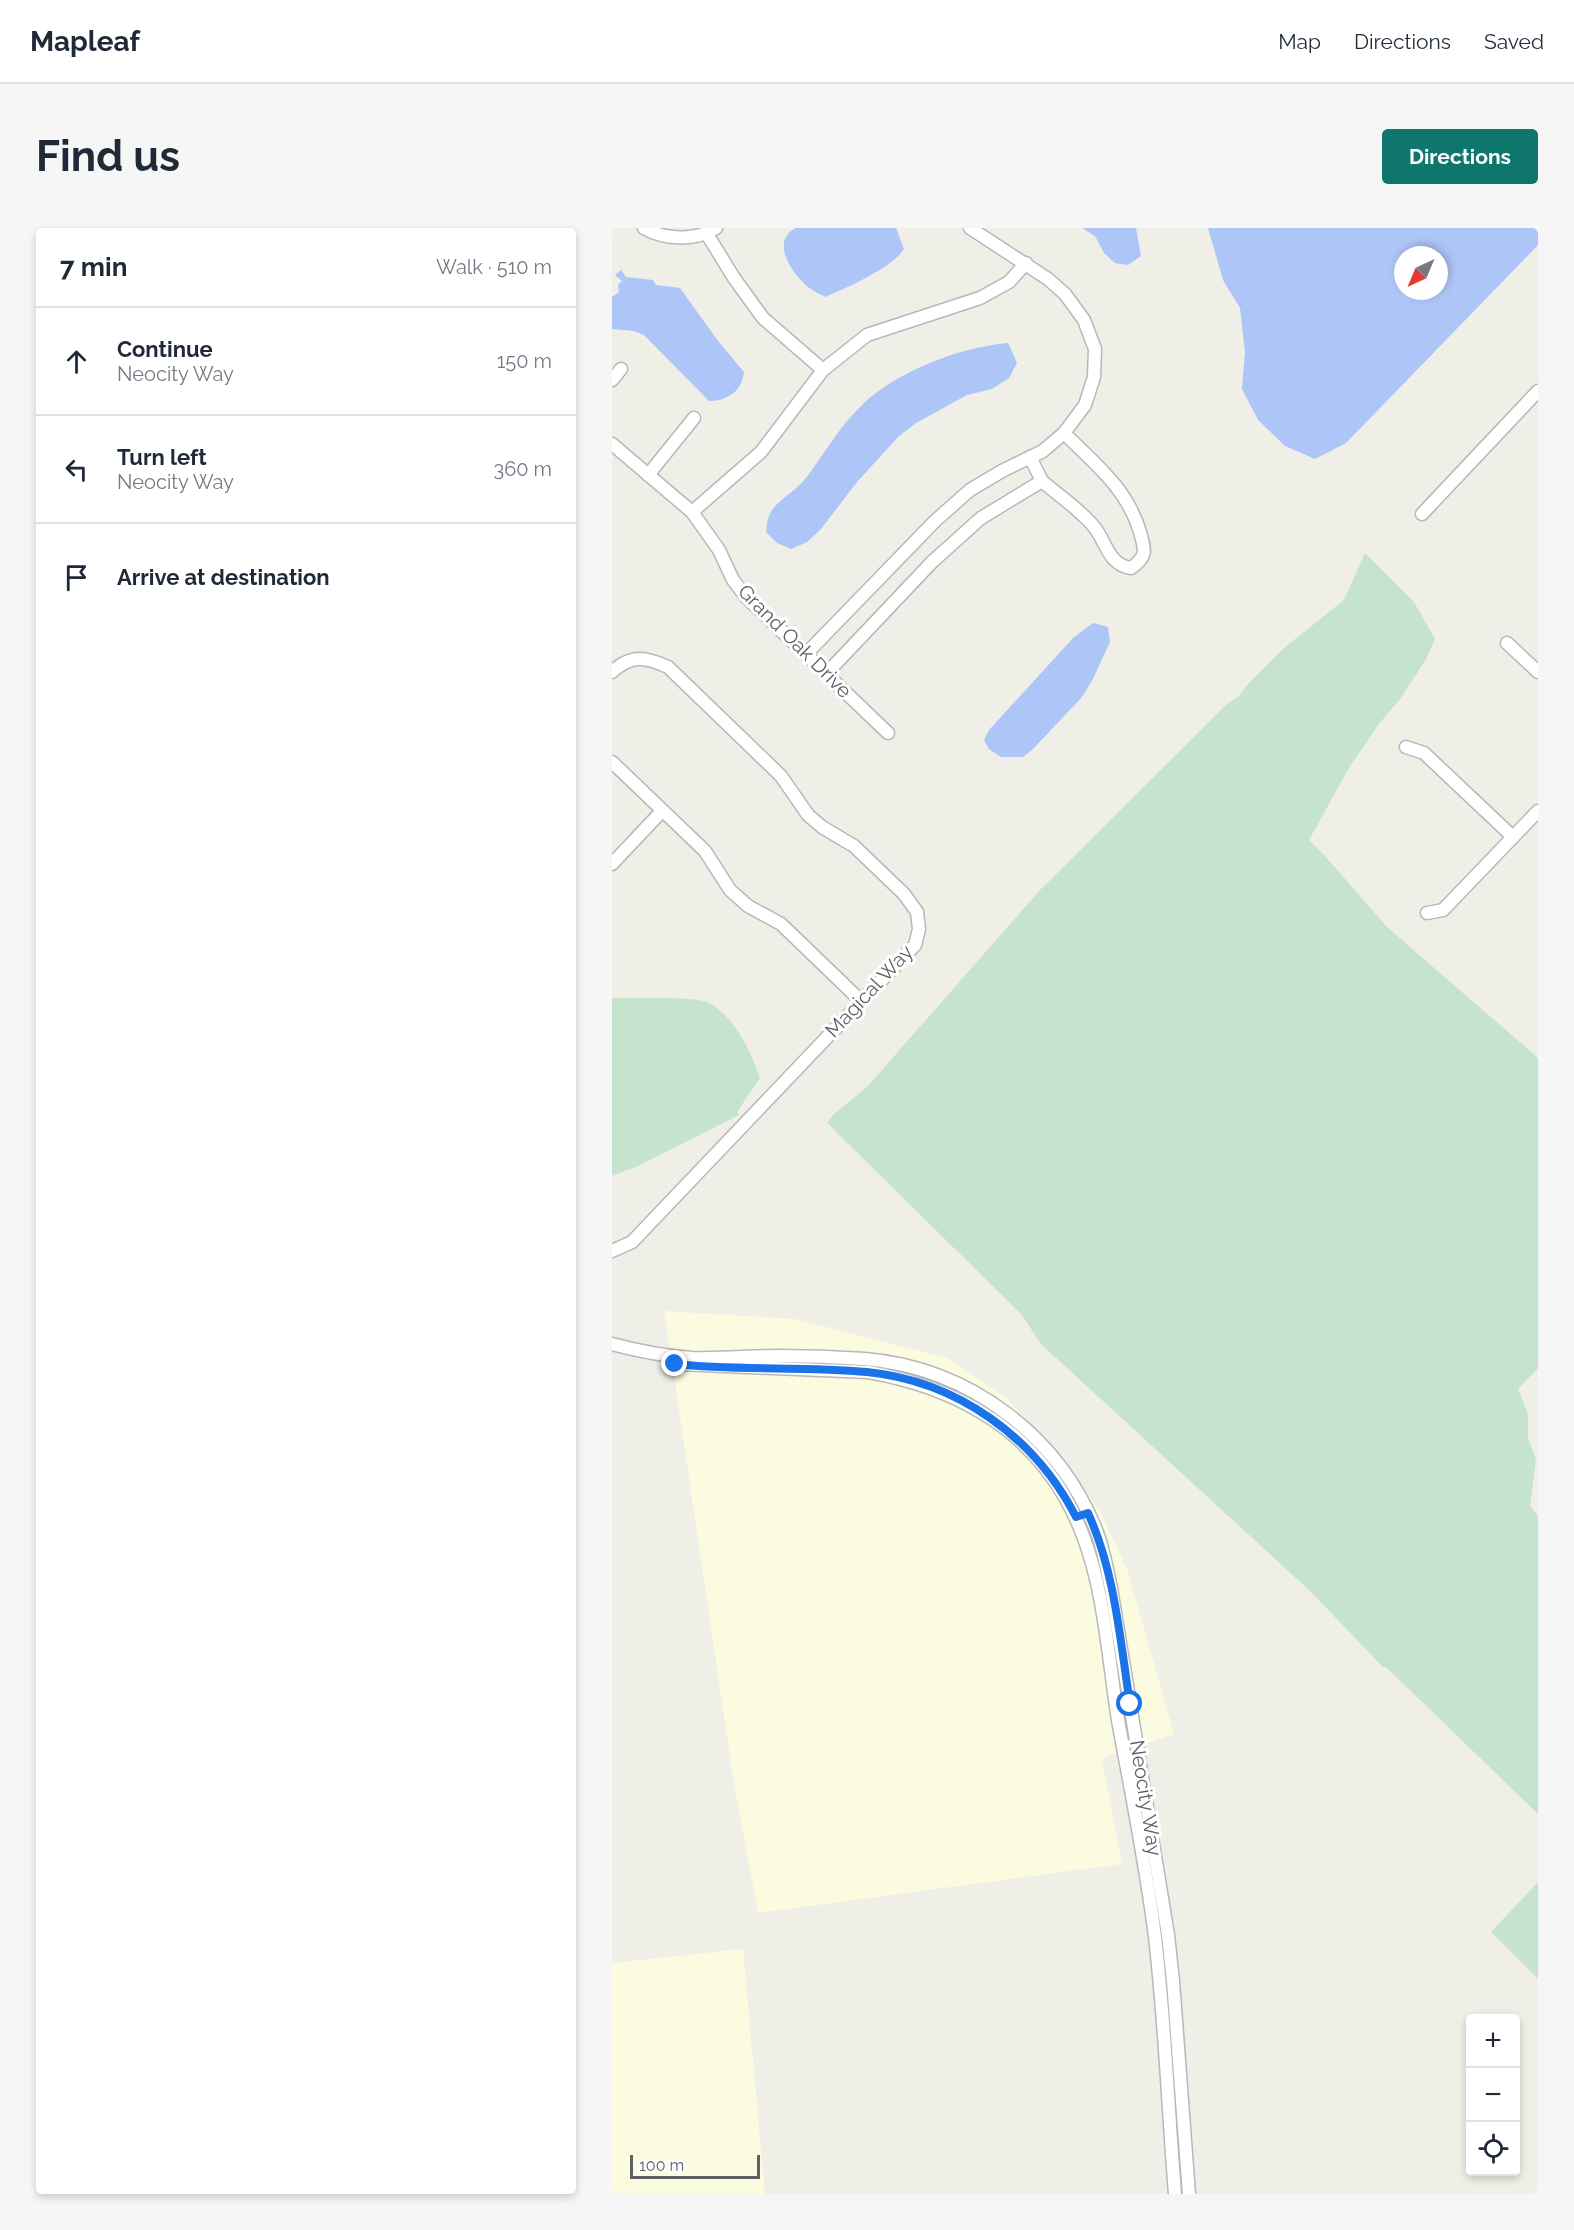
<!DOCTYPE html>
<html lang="en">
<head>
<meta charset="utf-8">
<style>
	:root { --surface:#fff; --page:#f6f6f7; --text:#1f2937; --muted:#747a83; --line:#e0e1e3; --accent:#0f766e }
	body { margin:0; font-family:Raleway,sans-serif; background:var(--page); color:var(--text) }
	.controls { position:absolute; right:18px; bottom:18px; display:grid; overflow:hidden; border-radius:6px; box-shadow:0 3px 9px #0003 }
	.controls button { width:54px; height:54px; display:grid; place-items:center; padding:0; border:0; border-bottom:2px solid var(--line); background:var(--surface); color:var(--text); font:30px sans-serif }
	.compass { position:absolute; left:782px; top:18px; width:54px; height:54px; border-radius:50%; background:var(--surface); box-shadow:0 3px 9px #0003; rotate:224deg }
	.scale { position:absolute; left:18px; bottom:15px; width:130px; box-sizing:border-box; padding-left:6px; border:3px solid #5e6066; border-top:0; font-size:16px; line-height:21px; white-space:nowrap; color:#5e6066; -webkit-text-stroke:4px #fff; paint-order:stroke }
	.stop { position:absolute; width:18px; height:18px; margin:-14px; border:4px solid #1a73e8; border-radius:50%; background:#fff }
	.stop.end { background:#1a73e8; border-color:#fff; box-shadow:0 2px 6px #0008 }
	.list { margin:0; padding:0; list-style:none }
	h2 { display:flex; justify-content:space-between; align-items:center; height:78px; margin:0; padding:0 24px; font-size:26px }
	h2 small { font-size:20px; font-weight:400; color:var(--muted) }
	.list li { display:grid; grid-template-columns:39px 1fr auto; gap:18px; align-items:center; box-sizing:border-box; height:108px; padding:0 24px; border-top:2px solid var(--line) }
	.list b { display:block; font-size:22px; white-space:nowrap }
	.list p { margin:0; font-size:20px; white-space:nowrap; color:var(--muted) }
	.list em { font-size:20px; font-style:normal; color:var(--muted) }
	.icon { flex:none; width:33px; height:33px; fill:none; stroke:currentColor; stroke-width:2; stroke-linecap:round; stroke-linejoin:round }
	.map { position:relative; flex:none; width:926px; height:1966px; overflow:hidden; border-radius:6px }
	header { display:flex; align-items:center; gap:36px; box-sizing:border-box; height:84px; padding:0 30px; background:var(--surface); border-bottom:2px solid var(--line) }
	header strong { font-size:28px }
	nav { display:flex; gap:33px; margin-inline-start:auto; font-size:21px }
	.intro { display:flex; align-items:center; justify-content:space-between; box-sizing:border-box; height:144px; padding:0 36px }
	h1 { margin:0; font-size:42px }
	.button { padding:15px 27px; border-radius:6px; background:var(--accent); color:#fff; font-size:21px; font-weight:700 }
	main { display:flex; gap:36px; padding:0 36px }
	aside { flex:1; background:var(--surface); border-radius:6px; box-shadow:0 3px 9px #0003 }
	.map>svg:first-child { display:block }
	.commercial { fill:#fbfbdf }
	.green { fill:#c6e4cd }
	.water { fill:#aec5f8; fill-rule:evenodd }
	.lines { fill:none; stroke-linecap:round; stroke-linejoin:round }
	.minor-casing { stroke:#b7b7bc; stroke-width:15 }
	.minor { stroke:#fff; stroke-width:12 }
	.route { stroke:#1a73e8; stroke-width:8 }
	.labels { text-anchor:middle; stroke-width:6; stroke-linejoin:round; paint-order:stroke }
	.street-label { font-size:20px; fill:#5e6066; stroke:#fff }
</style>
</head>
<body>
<header>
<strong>Mapleaf</strong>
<nav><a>Map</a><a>Directions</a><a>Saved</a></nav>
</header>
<div class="intro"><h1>Find us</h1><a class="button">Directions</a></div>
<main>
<aside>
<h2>7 min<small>Walk · 510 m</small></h2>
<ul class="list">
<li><svg class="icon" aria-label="ahead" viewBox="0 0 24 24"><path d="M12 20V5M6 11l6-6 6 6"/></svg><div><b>Continue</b><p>Neocity Way</p></div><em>150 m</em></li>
<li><svg class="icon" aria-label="left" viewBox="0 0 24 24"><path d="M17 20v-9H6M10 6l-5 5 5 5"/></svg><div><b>Turn left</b><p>Neocity Way</p></div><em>360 m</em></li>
<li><svg class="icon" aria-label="arrive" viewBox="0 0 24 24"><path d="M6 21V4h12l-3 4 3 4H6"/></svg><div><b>Arrive at destination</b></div></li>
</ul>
</aside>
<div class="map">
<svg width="926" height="1966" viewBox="0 0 926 1966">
	<rect width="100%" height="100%" fill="#efefe7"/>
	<g class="commercial">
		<polygon points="52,1083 183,1091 335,1130 394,1170 438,1216 488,1283 515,1341 562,1506 530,1517 481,1280 455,1238 436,1215 416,1195 362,1157 316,1139 58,1122"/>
		<polygon points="61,1141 255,1149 321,1165 383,1199 417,1229 437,1253 464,1301 482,1359 507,1524 493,1529 490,1532 510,1636 146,1685 122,1556"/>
		<polygon points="131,1721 153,1966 0,1966 0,1735"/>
	</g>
	<g class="green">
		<polygon points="753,325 802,374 823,411 813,433 788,471 767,496 738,538 697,612 713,628 775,699 926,830 926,1140 906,1161 916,1186 916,1210 924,1231 918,1278 926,1288 926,1586 775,1440 771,1439 698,1363 430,1117 408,1085 215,895 222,886 255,859 428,662 614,477 627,468 636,456 672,420 732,372"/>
		<path d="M0,770C18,770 85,768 97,775C124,790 138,823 148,850L125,884L127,887L26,938L0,948Z"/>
		<polygon points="926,1654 926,1751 879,1704"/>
	</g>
	<g class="water">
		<path d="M184,0H284L292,21C280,40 234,60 213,69C208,66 201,63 196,59C181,47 157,13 184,0Z"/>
		<polygon points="470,0 524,0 529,28 516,37 503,35 492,25 483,8"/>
		<path d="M596,0H926V17L734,215L703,231L673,218L646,192L630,161L633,124L628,80L611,52ZM791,27H827V63H791Z"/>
		<path d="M9,42L14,49L41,52L44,57L68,60L106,113L132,144C130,163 116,173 97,173L32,107L22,103L0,101V69L7,64L6,57L10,53L3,47Z"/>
		<path d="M396,115L405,135L397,150L380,161L355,167L304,195L286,209L245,254L209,301L195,314L179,321L165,315L154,304C155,300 155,294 156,291C160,274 183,265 193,251C212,227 226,200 248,179C282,144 348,119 396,115Z"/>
		<polygon points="481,395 496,399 498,414 481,451 470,469 421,521 411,529 389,529 377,521 372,512 377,502 461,410"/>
	</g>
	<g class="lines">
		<defs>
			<g id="minor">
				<path d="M32,0C53,12 84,13 104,0"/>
				<polyline points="95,6 122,50 151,90 211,142"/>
				<polyline points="0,152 9,141"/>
				<polyline points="0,216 80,284 107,322 121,352 134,369 276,505"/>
				<polyline points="36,247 82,190"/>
				<path d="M430,253C447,268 469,282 483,300C495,316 497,337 519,340C536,328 533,322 528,304C515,260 483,236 452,205"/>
				<polyline points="80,284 149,224 211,142 255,107 368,70 397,54 414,35"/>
				<polyline points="810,286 926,163"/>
				<polyline points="895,415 926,444"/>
				<polyline points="194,426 323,293 358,262 390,243 431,223 452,205 473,177 482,149 483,121 472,92 453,66 436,51 358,0"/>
				<path d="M0,444C19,426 34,429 56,439L169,548L196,587L210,599L242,618L292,666L305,684L307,701L303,717L20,1014L0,1023"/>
				<polyline points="214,446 320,334 369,290 430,253 418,229"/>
				<polyline points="794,519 812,525 901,609"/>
				<polyline points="0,534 93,623 118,662 136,678 169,696 249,773"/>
				<polyline points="0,636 50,583"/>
				<polyline points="815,685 831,682 926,583"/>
				<path d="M0,1116C26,1123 53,1128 80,1130C109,1131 138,1128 166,1128C195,1128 224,1129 253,1131C358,1140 449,1209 486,1307C492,1324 495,1342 499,1360L556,1707L561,1753L577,1966"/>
				<path d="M66,1136L256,1144C338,1158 412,1196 454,1271C492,1338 494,1417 506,1492C519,1564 534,1636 543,1709C553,1794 556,1880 563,1966"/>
			</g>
		</defs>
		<use href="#minor" class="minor-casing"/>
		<use href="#minor" class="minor"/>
	</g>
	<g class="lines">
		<path class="route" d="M63,1136C127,1143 192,1138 255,1144C345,1153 423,1209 464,1289L476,1285C503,1344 508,1412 518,1476"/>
	</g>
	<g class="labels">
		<g class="street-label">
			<text transform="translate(183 413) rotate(45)" y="7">Grand Oak Drive</text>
			<text transform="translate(257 763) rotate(-47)" y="7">Magical Way</text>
			<text transform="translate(534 1570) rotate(81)" y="7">Neocity Way</text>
		</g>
	</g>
</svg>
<div class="controls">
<button>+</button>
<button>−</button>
<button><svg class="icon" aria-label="locate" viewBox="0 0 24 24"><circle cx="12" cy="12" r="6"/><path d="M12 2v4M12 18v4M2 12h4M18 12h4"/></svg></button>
</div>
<svg class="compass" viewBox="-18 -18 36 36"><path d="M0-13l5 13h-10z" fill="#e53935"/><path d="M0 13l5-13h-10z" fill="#747a83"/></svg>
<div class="scale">100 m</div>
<div class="stop" style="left:518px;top:1476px"></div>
<div class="stop end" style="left:63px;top:1136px"></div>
</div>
</main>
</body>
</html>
